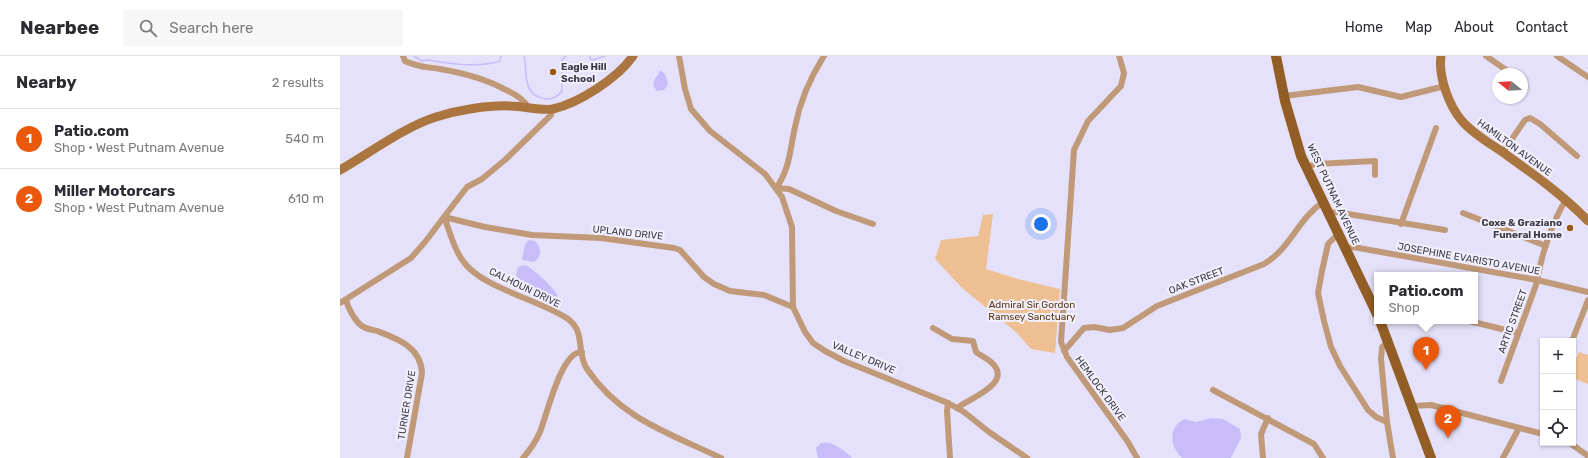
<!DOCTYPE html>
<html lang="en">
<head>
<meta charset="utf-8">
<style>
	:root { --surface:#fff; --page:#f7f7f7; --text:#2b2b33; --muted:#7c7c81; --line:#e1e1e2; --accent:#ea580c }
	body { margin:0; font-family:Rubik,sans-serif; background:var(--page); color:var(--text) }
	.controls { position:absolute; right:12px; bottom:12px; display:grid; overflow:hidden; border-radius:0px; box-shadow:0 1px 3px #0004 }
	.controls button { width:36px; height:36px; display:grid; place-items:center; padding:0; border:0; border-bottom:1px solid var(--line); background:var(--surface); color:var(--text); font:20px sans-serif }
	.compass { position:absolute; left:1152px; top:12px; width:36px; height:36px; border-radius:50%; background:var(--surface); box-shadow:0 1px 3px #0004; rotate:288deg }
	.you { position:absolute; left:701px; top:168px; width:14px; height:14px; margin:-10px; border:3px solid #fff; border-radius:50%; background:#1a73e8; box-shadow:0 0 0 6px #1a73e833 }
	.badge { display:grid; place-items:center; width:26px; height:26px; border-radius:50%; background:var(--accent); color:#fff; font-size:13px; font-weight:700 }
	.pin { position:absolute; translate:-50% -33px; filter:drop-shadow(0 1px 2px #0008) }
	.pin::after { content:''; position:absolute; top:21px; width:14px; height:12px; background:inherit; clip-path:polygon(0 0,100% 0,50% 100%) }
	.popup { position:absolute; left:1034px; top:216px; width:104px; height:52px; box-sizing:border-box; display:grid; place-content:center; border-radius:0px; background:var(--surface); filter:drop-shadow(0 1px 3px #0005); font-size:13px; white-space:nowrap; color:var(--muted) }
	.popup b { font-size:15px; color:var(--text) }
	.popup::after { content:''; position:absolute; left:50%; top:100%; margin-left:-8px; border:8px solid transparent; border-top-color:var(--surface) }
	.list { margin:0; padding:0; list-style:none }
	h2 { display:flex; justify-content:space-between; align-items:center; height:52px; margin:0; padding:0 16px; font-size:17px }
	h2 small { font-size:13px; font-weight:400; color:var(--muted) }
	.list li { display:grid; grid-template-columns:26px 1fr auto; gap:12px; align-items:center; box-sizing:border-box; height:60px; padding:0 16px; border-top:1px solid var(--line) }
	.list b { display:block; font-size:15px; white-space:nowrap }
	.list p { margin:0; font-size:13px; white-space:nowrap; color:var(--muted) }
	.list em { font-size:13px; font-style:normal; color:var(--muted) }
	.icon { flex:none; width:22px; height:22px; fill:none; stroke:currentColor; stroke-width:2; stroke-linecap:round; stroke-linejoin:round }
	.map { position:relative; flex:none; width:1248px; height:402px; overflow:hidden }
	header { display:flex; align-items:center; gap:24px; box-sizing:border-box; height:56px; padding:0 20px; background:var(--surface); border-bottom:1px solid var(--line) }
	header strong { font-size:19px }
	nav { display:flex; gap:22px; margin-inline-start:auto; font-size:14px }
	.search { width:280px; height:36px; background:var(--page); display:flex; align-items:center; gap:10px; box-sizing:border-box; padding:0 14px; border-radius:0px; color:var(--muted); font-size:15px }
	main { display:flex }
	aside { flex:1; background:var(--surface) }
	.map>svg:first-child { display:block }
	.green { fill:#efbf94 }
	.water { fill:#c8bdf9 }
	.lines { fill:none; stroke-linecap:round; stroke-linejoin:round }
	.stream { stroke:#c8bdf9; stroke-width:1.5 }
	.street { stroke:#c09a78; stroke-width:6 }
	.secondary { stroke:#ab753f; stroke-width:9 }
	.primary { stroke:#935e26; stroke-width:10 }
	.poi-dot { fill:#955a18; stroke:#f2f0fd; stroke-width:1.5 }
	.labels { text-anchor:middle; stroke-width:4; stroke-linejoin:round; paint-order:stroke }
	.poi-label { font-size:10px; font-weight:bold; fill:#3d3b47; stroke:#f2f0fd; text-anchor:start }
	.street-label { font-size:10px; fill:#3d3b47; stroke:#f2f0fd }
	.park-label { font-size:10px; fill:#5a3815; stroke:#f2f0fd }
</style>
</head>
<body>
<header>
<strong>Nearbee</strong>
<div class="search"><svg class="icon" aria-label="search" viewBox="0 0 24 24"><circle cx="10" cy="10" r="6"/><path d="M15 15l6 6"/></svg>Search here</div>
<nav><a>Home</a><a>Map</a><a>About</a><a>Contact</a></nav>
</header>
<main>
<aside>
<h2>Nearby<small>2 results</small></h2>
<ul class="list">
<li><span class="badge">1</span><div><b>Patio.com</b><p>Shop · West Putnam Avenue</p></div><em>540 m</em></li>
<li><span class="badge">2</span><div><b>Miller Motorcars</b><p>Shop · West Putnam Avenue</p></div><em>610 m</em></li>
</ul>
</aside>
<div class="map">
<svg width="1248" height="402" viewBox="0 0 1248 402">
	<rect width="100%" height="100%" fill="#e5e1fa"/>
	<g class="green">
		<polygon points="653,158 646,213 678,223 720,233 715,297 691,293 676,276 622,232 595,203 601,184 638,180 643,159"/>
		<polygon points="1239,296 1248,299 1248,328 1233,322 1233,311"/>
	</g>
	<g class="water">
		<path d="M320,14L325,18L328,28L324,34L317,35C309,25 317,23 320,14Z"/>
		<path d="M189,184L195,185C202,192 202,200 194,206L182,204L185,188Z"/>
		<path d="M184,209C192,211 216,233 218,241L216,245L202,242L180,227L176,219L178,211Z"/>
		<path d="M871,362L883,363L900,373L901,382L891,402H842C830,390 827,371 845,363L856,366Z"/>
		<path d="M481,387C493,385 504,394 512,402H478L476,392Z"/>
	</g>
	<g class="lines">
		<g class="stream">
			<path d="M74,0L82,5L88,4C110,8 138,12 160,5L161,0"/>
			<path d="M184,0C188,16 181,40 206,43C213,43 218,41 222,35V4L226,0"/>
			<polyline points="250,0 250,3 253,4 265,0"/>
		</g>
		<g class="street">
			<path d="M63,0L65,5C77,11 87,11 100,13C123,17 144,22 164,33C173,37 183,42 188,51"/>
			<polyline points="339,0 345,33 351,53 370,75 425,118 442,141 452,171 453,251 465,276 473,287 485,295 504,305 608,347 624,356 649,376 687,402"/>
			<polyline points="779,0 784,17 781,30 748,65 734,94 721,286 727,301 788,386 797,402"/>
			<polyline points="1146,0 1172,18"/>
			<polyline points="1217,0 1248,21"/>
			<polyline points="944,40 1018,31 1061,41 1105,30"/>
			<path d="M212,53L211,59L166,103L142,123L127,131L104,161C110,175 113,192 123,205C141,232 201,244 228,263C246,276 236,297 247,313C281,363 329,377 381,402"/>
			<polyline points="1163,96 1185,64 1190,62 1200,68 1237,100"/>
			<polyline points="966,111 976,108 1035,105 1035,119"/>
			<path d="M436,132C450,113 450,93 455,71C460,45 470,22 484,0"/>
			<polyline points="436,132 449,133 496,155 533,168"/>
			<polyline points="1123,157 1206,190"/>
			<polyline points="989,158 996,156 1105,174"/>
			<polyline points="1061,168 1096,72"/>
			<polyline points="998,178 988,188 982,215 978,237 984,265 991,291 1000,310 1028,354 1036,361 1047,366"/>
			<polyline points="1006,194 1013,191 1197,224 1248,236"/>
			<path d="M6,244C8,252 15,265 22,270C26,273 33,274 37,275C58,283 81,291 82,317L67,402"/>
			<polyline points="0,247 71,202 85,186 104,161 145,171 192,179 261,182 334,192 340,194 364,221 374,228 390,235 424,239 453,251"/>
			<polyline points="1129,265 1178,277"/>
			<path d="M593,272L612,283L633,285L636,296C641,300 647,302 651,306C675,327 628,343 617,352"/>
			<polyline points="1232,285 1248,244"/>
			<polyline points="1049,286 1042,291 1041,303 1047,366 1053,402"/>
			<path d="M724,295L744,272L754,271L770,274L783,272L817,250L924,208C950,193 958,163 983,146"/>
			<path d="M1161,325L1196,229C1201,201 1211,169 1226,143"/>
			<polyline points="873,334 974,388 983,402"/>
			<polyline points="608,347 607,355 610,402"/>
			<polyline points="1073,350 1091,349 1203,378"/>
			<polyline points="1230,387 1248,400"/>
			<path d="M183,402C190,394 196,385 200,376C207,359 221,295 242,296"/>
			<polyline points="923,402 921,378 928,362"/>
			<polyline points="1163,402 1179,372"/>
		</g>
		<g class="secondary">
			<path d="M1101,0C1098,20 1109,50 1122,65C1134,79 1153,89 1168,100C1196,120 1224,140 1248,165"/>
			<path d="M0,114C28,98 66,70 96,61C118,54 147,49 171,50C184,50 200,55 213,53C239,47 278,22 293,0"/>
		</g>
		<g class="primary">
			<polyline points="936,0 945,45 961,100 1037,258"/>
			<polyline points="1040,265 1091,402"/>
		</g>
	</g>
	<g class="poi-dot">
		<circle cx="213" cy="16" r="4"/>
		<circle cx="1230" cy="172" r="4"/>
	</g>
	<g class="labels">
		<g class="poi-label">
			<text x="221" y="14">Eagle Hill<tspan x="221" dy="12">School</tspan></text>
			<text x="1222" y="170" text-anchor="end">Coxe &amp; Graziano<tspan x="1222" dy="12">Funeral Home</tspan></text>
		</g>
		<g class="street-label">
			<text transform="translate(1175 91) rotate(36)" y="4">HAMILTON AVENUE</text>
			<text transform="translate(994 138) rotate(65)" y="4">WEST PUTNAM AVENUE</text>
			<text transform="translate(288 176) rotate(6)" y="4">UPLAND DRIVE</text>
			<text transform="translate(1129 202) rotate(10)" y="4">JOSEPHINE EVARISTO AVENUE</text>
			<text transform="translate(856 224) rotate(-21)" y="4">OAK STREET</text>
			<text transform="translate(185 231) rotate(26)" y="4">CALHOUN DRIVE</text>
			<text transform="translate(1172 265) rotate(-70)" y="4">ARTIC STREET</text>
			<text transform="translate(524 301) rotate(23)" y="4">VALLEY DRIVE</text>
			<text transform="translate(761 332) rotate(54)" y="4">HEMLOCK DRIVE</text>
			<text transform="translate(66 349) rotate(-81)" y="4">TURNER DRIVE</text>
		</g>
		<g class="park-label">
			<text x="692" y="252">Admiral Sir Gordon<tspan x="692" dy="12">Ramsey Sanctuary</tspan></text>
		</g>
	</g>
</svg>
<div class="controls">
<button>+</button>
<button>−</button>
<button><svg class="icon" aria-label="locate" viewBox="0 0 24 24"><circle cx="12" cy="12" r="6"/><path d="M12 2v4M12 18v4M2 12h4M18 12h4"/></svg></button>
</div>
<svg class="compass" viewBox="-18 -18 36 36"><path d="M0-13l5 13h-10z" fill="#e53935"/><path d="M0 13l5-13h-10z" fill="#7c7c81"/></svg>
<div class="you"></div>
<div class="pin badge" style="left:1086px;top:314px">1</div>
<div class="popup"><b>Patio.com</b>Shop</div>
<div class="pin badge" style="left:1108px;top:382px">2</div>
</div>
</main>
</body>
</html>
